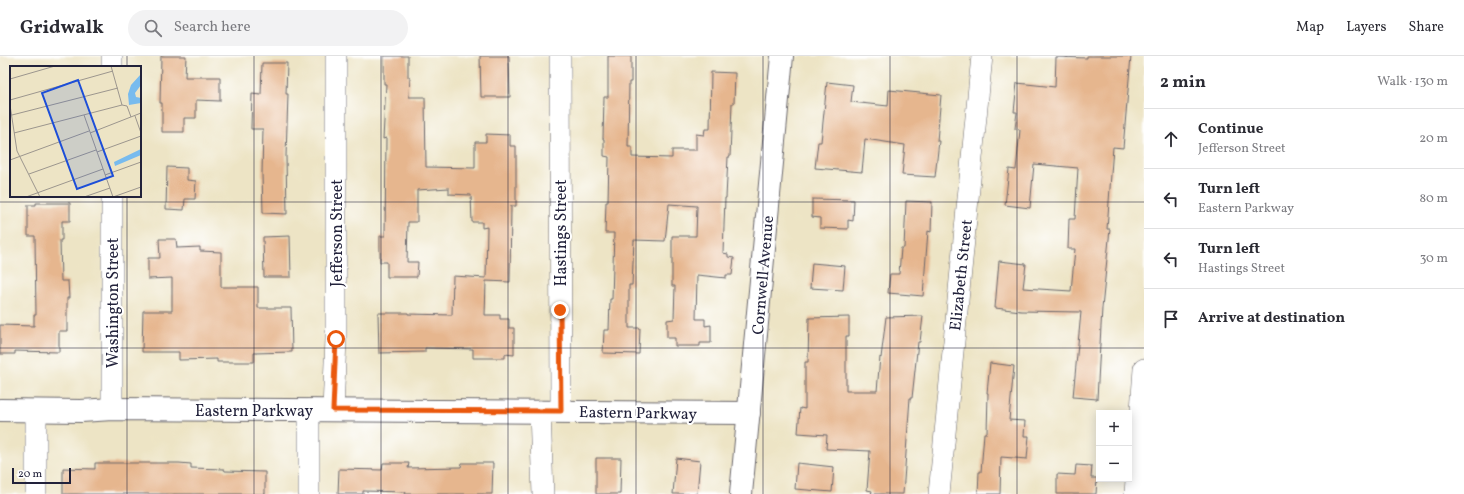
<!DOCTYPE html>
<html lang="en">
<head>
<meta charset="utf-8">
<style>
	:root { --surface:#fff; --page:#f2f2f3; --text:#2b2b33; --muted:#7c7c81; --line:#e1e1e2 }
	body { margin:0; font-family:Vollkorn,serif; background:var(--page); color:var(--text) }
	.controls { position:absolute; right:12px; bottom:12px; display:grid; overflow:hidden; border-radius:0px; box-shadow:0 2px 10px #0003 }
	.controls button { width:36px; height:36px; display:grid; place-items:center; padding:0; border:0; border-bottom:1px solid var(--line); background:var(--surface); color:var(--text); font:20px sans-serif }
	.scale { position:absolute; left:12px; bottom:10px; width:59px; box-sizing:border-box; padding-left:4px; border:2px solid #22223b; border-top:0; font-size:11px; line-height:14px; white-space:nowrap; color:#22223b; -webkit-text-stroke:3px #fff; paint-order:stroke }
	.stop { position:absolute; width:12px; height:12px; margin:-9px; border:3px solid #ea580c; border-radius:50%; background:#fff }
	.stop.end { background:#ea580c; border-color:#fff; box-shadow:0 1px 4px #0008 }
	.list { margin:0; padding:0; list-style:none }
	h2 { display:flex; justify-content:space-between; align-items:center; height:52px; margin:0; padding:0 16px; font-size:17px }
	h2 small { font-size:13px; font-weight:400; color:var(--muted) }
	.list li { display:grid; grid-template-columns:26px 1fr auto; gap:12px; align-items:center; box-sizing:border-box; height:60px; padding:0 16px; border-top:1px solid var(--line) }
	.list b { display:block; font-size:15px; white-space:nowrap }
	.list p { margin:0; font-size:13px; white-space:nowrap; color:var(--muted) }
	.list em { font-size:13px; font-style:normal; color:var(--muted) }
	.icon { flex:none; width:22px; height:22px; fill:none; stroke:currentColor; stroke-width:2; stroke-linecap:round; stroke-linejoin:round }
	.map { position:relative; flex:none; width:1144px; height:438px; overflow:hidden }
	header { display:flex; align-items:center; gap:24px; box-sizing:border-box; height:56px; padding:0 20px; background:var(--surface); border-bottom:1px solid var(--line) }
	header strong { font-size:19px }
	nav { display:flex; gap:22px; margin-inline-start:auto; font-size:14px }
	.search { width:280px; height:36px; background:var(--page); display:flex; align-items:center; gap:10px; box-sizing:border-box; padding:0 14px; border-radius:22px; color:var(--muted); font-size:15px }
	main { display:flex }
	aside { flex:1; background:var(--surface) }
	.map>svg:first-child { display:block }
	.building { fill:#e6b68e }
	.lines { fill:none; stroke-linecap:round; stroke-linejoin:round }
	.minor-casing { stroke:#69666b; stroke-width:22 }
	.tertiary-casing { stroke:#69666b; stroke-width:24 }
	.minor { stroke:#fff; stroke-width:21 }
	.tertiary { stroke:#fff; stroke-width:22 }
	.route { stroke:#ea580c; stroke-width:5 }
	.grid { fill:none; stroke:#22223b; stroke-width:1; stroke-opacity:0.55 }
	.labels { text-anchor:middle; stroke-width:4; stroke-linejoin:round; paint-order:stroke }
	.street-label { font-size:16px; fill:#22223b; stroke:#fff }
	.inset-road { fill:none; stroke:#9c968e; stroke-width:1 }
	.view { fill:#1d4ed8; fill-opacity:0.15; stroke:#1d4ed8; stroke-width:2 }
	.inset-edge { fill:none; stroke:#22223b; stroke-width:2 }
</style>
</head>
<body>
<header>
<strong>Gridwalk</strong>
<div class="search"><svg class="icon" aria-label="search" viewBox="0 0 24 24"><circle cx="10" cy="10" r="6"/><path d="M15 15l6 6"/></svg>Search here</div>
<nav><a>Map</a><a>Layers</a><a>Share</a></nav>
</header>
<main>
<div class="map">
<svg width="1144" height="438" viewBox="0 0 1144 438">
	<rect width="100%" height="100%" fill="#fff"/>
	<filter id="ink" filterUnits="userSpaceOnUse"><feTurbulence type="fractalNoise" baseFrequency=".025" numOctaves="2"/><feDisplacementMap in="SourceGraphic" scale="8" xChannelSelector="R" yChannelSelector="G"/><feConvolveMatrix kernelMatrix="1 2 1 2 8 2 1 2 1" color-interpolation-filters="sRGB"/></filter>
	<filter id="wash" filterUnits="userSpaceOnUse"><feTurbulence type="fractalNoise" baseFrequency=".012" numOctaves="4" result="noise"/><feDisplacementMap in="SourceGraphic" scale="16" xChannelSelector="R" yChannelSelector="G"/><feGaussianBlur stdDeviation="0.9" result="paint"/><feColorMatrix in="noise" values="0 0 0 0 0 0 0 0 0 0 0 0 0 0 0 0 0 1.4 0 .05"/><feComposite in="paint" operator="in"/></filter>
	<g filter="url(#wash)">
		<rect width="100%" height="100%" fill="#ede4c5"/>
		<g id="blocks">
			<g class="building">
				<polygon points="161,0 186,0 185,21 220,21 220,45 196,44 196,62 184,62 184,76 162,76 162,47 160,47"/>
				<polygon points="384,0 408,0 408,21 410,21 409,41 425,41 426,111 475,112 475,86 486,86 486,78 510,79 510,90 516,90 516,150 511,150 510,226 486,225 485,259 500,259 500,263 509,263 509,272 514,272 514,299 505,298 505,302 473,302 473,293 425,292 425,296 379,297 378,257 408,257 408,258 452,259 453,220 486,222 487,171 482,172 482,166 472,166 471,139 449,138 449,132 417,134 417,166 408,166 407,206 418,206 417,221 387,221 387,206 380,206 380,180 385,180 386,82 383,83 386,28 384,28"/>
				<polygon points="480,0 509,0 510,41 481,41"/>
				<polygon points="608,0 631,0 631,26 629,26 628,91 632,91 632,101 672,102 672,94 696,94 696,78 704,79 705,73 710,73 711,16 735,17 734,47 732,47 730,101 728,101 726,142 725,142 723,197 728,198 728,201 734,202 732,219 726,219 726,222 697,219 696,263 705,263 705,270 711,269 711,287 700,287 700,290 675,290 675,282 667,282 667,264 674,263 675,230 672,230 672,180 696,180 697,150 669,148 665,185 634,184 632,229 629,229 629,272 640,272 639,298 603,297 604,274 609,274 610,243 612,243 614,177 605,177 606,146 608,146 609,101 604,100 604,83 603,83 604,41 608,41"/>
				<polygon points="1087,0 1131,0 1123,92 1113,91 1107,173 1110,173 1102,252 1097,343 1073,341 1081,256 1021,255 995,252 999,205 1026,208 1023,232 1071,235 1075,193 1068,193 1069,163 1075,163 1078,112 1034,108 1030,152 1005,149 1009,113 1016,114 1020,74 1015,73 1017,56 1014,56 1017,27 1055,31 1056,1 1087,2"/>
				<polygon points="262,7 287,7 286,38 288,38 286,100 287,158 263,157 262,118 263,73 251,73 252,38 261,39"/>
				<polygon points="827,26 853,29 851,46 888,50 889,34 941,39 937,85 939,85 935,121 902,119 905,89 865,83 862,116 815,112 818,86 821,86"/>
				<polygon points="167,111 187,112 187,124 196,125 195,143 185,143 184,154 166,153"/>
				<polygon points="812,143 854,144 853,165 848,164 848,173 820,172 820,162 812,161"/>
				<polygon points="906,145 932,146 931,176 928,175 923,240 888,237 890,218 899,218 901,192 904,192"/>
				<polygon points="36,147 70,147 70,165 62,165 62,184 60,184 61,225 68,225 69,242 67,242 67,275 59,275 59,296 15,295 15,298 0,298 0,269 34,270 34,259 36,259 35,180 28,180 28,149 36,149"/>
				<polygon points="290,180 291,221 264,221 263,181"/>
				<polygon points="159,183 176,183 177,192 200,191 200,195 221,196 221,231 258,231 258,252 291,252 292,296 254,297 254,306 217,306 217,303 179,304 179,296 142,296 143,255 172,255 172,222 148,223 148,202 160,202"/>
				<polygon points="812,207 845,210 843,234 810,232"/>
				<polygon points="923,260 920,286 918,286 912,342 910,342 903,438 871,438 872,435 867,434 870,395 826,393 827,379 798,377 800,352 805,353 805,306 808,306 809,262 849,261 849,280 846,280 846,335 877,335 880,301 881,302 886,261"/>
				<polygon points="990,307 1014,310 1009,364 1025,365 1024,380 1029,380 1027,403 1001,401 1000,438 978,438 979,416 981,416 984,377 987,377 988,337 987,337"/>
				<polygon points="596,402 621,402 620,438 596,438"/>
				<polygon points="676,402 700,405 697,438 673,438"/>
				<polygon points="95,407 179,407 191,408 191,412 224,413 225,415 265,416 265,438 63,438 63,412 95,413"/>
				<polygon points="383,407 409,407 408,412 461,411 462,407 493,407 492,438 405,438 406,436 363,435 363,438 338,438 339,413 382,414"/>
				<polygon points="797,407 834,411 832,436 795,433"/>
				<polygon points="1076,409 1092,410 1091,422 1097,422 1096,438 1057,438 1057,418 1075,419"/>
			</g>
		</g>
	</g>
	<g filter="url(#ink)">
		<use href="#blocks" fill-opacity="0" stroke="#69666b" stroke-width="1"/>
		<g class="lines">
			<defs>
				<g id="minor">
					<polyline points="560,0 561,355"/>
					<polyline points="112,11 112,0"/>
					<polyline points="112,353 112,140"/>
					<polyline points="333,354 336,283 336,0"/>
					<polyline points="540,355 543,438"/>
					<polyline points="36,438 36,355"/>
					<polyline points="309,438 309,354"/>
					<polyline points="939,438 982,0"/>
					<polyline points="1135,438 1144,313"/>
				</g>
				<g id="tertiary">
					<polyline points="0,354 81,355 112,353 749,357"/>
					<polyline points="741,438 782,0"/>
				</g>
			</defs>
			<use href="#minor" class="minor-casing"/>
			<use href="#tertiary" class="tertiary-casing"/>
			<use href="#minor" class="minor"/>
			<use href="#tertiary" class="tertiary"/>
		</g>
	</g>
	<g class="lines" filter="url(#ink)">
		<polyline class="route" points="336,283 333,354 561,355 560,254"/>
	</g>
	<path class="grid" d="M127,0V11M254,0V438M381,0V438M508,0V438M636,0V438M763,0V438M890,0V438M1017,0V438M127,140V438M0,146H1144M0,292H1144"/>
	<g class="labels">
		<g class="street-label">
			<text transform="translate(336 177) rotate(-90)" y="6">Jefferson Street</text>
			<text transform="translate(560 177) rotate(-90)" y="6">Hastings Street</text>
			<text transform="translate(762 219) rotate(-85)" y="6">Cornwell Avenue</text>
			<text transform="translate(960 219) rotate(-84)" y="6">Elizabeth Street</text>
			<text transform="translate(112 247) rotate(-90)" y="6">Washington Street</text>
			<text x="254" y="360">Eastern Parkway</text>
			<text transform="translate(638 356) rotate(1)" y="6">Eastern Parkway</text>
		</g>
	</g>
	<g transform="translate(10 10)">
		<rect width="131" height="131" fill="#ede4c5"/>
		<path d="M131,8V19L125,27L126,31L131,32V37L119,39L118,28L121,19ZM131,83V89L105,100L104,96Z" fill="#78bbee"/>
		<path class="inset-road" d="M101,0L112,39L117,40L121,51M0,13L45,0M0,34L103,5M0,39L7,85L30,131M2,49L108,22M74,49L103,131M125,50L131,67M4,67L112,39M80,67L131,47M87,86L131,70M0,94L79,65M19,108L86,84M95,109L131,96M16,131L93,103M74,131L100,122M103,131L131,121"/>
		<path class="view" d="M68,14L103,110L67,123L32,27Z"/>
		<rect width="131" height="131" class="inset-edge"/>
	</g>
</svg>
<div class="controls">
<button>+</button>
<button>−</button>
</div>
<div class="scale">20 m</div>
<div class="stop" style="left:336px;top:283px"></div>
<div class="stop end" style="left:560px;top:254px"></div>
</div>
<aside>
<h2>2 min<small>Walk · 130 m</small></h2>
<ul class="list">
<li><svg class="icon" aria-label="ahead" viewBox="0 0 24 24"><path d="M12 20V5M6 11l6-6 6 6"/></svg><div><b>Continue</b><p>Jefferson Street</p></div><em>20 m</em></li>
<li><svg class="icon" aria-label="left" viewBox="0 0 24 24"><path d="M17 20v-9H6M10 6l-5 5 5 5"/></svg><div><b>Turn left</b><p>Eastern Parkway</p></div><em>80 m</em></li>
<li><svg class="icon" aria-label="left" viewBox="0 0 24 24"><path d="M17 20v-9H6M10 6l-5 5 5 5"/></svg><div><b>Turn left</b><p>Hastings Street</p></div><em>30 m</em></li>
<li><svg class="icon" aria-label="arrive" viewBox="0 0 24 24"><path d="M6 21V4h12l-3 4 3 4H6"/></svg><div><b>Arrive at destination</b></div></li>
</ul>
</aside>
</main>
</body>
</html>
